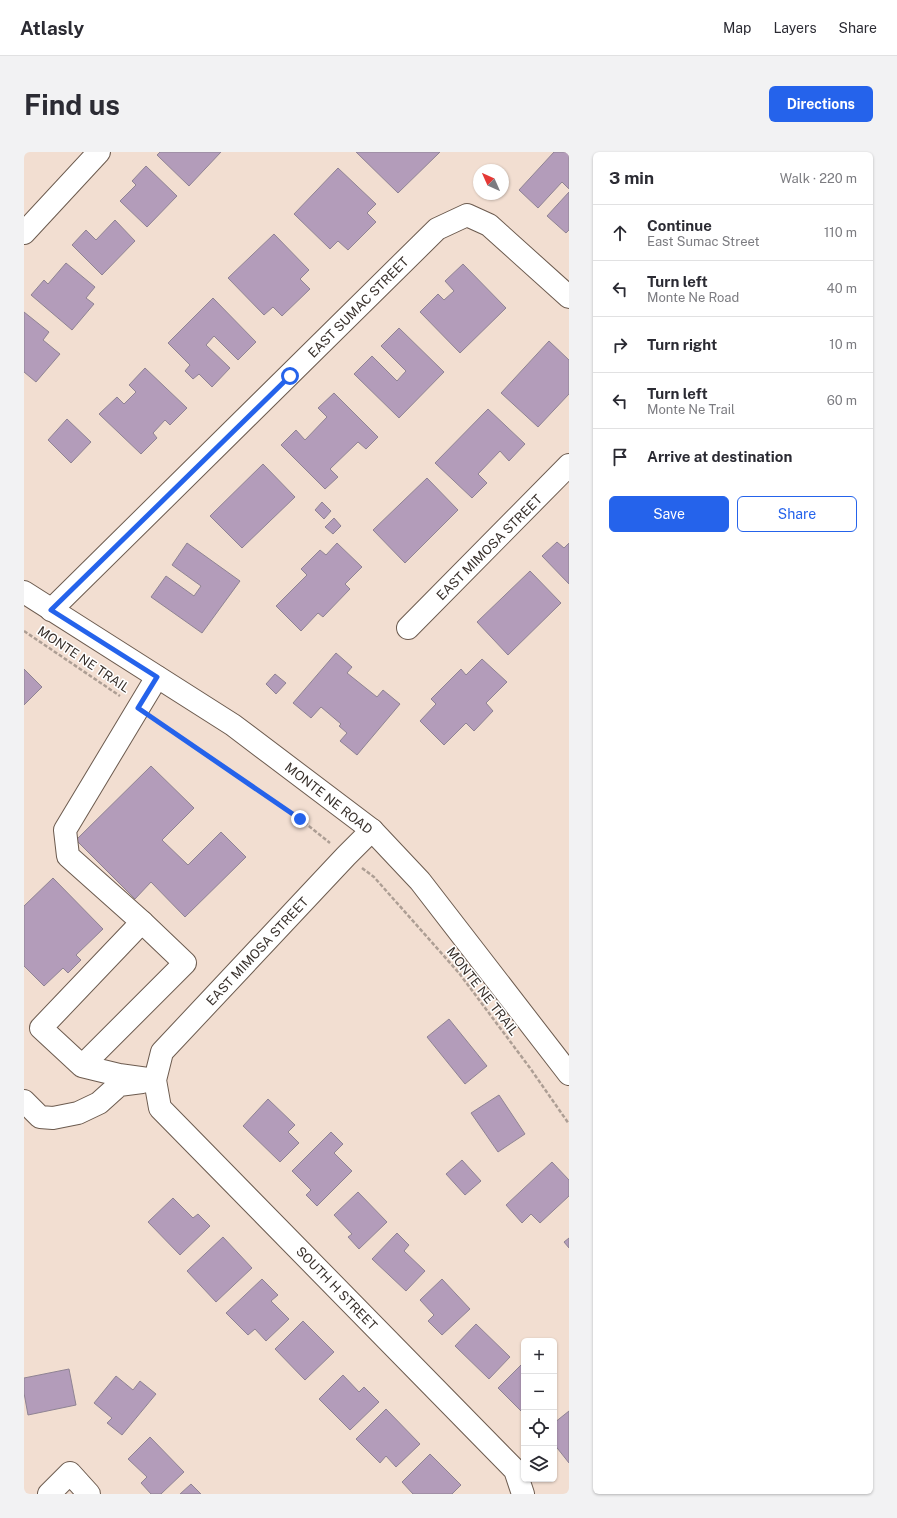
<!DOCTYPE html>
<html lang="en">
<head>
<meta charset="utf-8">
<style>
	:root { --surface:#fff; --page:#f2f2f3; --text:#2b2b33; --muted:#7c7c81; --line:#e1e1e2; --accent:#2563eb }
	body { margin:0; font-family:"Public Sans",sans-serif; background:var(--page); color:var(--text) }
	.controls { position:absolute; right:12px; bottom:12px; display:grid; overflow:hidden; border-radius:6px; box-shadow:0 1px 3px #0004 }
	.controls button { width:36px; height:36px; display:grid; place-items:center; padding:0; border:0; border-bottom:1px solid var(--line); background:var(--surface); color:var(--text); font:20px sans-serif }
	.compass { position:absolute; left:449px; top:12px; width:36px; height:36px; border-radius:50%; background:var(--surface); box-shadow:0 1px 3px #0004; rotate:315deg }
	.stop { position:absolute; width:12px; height:12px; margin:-9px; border:3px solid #2563eb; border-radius:50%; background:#fff }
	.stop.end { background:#2563eb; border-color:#fff; box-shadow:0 1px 4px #0008 }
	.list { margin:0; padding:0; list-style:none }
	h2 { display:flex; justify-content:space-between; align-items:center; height:52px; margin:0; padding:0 16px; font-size:17px }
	h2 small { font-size:13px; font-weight:400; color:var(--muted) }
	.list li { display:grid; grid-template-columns:26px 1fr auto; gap:12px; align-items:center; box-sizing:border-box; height:56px; padding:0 16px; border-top:1px solid var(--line) }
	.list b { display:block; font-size:15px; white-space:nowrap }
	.list p { margin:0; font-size:13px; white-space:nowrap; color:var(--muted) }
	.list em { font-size:13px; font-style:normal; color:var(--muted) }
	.actions { display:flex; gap:8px; padding:12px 16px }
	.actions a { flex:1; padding:9px 0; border:1px solid var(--accent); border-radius:6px; text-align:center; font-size:14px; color:var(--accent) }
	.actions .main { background:var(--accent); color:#fff }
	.icon { flex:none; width:22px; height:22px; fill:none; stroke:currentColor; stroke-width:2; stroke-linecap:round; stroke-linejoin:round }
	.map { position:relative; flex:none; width:545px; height:1342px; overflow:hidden; border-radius:6px }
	header { display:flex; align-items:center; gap:24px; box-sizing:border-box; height:56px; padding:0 20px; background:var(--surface); border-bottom:1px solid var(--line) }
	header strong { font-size:19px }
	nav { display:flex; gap:22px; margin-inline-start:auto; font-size:14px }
	.intro { display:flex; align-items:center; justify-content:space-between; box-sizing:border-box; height:96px; padding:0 24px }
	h1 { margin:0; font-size:28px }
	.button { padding:10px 18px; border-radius:6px; background:var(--accent); color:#fff; font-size:14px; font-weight:700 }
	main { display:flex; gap:24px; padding:0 24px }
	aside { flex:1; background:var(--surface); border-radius:6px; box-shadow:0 1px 3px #0004 }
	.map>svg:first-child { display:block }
	.building { fill:#b39cba; stroke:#8f8393 }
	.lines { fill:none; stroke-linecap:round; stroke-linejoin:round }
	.minor-casing { stroke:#6c5b4f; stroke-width:24 }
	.path { stroke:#ad9e94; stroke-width:2.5; stroke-dasharray:4 2; stroke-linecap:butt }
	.minor { stroke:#fff; stroke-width:22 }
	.route { stroke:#2563eb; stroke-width:5 }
	.labels { text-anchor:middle; stroke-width:3; stroke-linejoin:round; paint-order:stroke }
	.street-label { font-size:13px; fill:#39312c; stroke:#fff }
</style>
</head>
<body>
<header>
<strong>Atlasly</strong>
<nav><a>Map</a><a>Layers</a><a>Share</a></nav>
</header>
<div class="intro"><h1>Find us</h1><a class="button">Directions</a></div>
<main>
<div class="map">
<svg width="545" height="1342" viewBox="0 0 545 1342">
	<rect width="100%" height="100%" fill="#f2ded1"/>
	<g class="building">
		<polygon points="136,0 197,0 165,34 133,3"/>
		<polygon points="332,0 416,0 374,41"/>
		<polygon points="530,0 545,0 545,37 538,30 514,56 495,38"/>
		<polygon points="122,14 153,44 123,75 96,49 112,33 108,29"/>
		<polygon points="314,16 352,52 343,61 352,70 324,98 314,89 306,97 270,62"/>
		<polygon points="545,40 545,78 542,81 523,64"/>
		<polygon points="91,68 111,89 78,123 48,93 62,78 72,88"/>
		<polygon points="250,82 285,118 276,127 286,137 258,164 249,155 240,163 204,126"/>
		<polygon points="42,111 71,135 62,146 70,152 48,178 7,143 20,128 24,132"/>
		<polygon points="439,112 482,156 436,201 396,160 414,142 420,148 430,139 421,129"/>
		<polygon points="189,146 232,190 214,208 190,184 182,193 206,216 188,235 175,222 169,227 161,219 166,213 144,191"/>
		<polygon points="0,160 25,180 19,188 36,202 12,230 0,220"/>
		<polygon points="375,176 420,220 375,266 330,222 348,204 373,229 382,219 357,194"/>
		<polygon points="525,189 545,208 545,242 514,275 477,241"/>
		<polygon points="121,216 163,256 146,273 141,268 129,281 133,286 117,302 75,262 93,245 100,252 112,240 105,233"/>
		<polygon points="310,241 354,285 342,297 334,290 306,317 314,325 301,337 257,293 272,278 281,288 303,265 294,256"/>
		<polygon points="464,257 501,292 485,309 476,299 454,322 463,331 448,346 411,311"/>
		<polygon points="43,267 67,290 47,311 24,288"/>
		<polygon points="239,312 271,345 218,396 186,364"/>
		<polygon points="403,326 434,358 381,411 349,378"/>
		<polygon points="298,350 307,359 300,367 291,358"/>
		<polygon points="310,366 317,374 309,382 301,375"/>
		<polygon points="533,390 540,396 545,391 545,432 518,404"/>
		<polygon points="163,391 216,429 178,481 127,445 142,424 170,444 177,434 148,413"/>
		<polygon points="313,391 338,415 321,432 326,437 299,465 294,461 277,479 252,454 283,423 277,417 296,398 302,403"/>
		<polygon points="506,419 537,451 484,503 453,470"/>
		<polygon points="312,501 328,515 323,521 353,545 359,538 376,552 333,603 316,589 323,581 315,574 317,572 297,555 287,566 269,551"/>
		<polygon points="458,507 483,530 462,551 469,559 450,579 442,571 420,593 396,569 412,552 407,547 437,517 442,523"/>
		<polygon points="0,517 18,535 0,553"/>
		<polygon points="251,522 262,531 252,542 242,532"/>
		<polygon points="127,614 170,656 138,688 164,713 197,680 222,705 161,765 127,730 111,747 52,688"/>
		<polygon points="29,726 79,777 52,803 57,808 44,821 39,816 20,834 0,814 0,754"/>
		<polygon points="425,867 463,914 441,932 403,885"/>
		<polygon points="475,943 501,982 474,1000 447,961"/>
		<polygon points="244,947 271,973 264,980 275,991 256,1010 219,974"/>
		<polygon points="307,980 319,992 310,1001 328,1019 293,1054 282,1043 287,1038 268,1019"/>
		<polygon points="438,1008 457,1029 441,1043 422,1022"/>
		<polygon points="528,1010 545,1028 545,1044 516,1071 507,1062 498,1071 482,1053"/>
		<polygon points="334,1040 363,1070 335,1097 324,1085 328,1082 310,1063"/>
		<polygon points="149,1046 169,1066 174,1062 186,1074 156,1103 124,1070"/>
		<polygon points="373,1081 385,1093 380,1099 401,1119 382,1139 348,1107"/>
		<polygon points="199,1085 228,1116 192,1150 163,1119"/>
		<polygon points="545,1086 545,1096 540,1090"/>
		<polygon points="238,1127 254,1143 247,1149 265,1167 242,1189 231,1177 224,1183 202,1161"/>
		<polygon points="418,1127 446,1157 418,1183 404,1169 410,1163 396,1148"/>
		<polygon points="279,1169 310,1200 281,1228 251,1197"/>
		<polygon points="452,1172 486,1205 465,1227 431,1194"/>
		<polygon points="497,1213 500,1215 500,1262 474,1236"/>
		<polygon points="45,1217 52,1253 4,1263 0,1241 0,1226"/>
		<polygon points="319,1223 335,1240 340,1235 355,1250 326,1278 295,1247"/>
		<polygon points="92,1224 109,1238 116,1229 132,1242 98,1283 83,1271 88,1266 70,1251"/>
		<polygon points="362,1257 396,1292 372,1315 362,1304 356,1311 332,1287"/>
		<polygon points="545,1259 545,1311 530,1292 530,1271"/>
		<polygon points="126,1285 160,1320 137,1342 127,1342 117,1331 123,1325 104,1307"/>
		<polygon points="406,1302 437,1333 428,1342 389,1342 378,1330"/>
		<polygon points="167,1332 177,1342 156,1342"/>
	</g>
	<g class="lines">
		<defs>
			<g id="minor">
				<polyline points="0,81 75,0"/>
				<polyline points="0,440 209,573 348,678 396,729 545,922"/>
				<polyline points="27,458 413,77 443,63 465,73 545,145"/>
				<polyline points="384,476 545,313"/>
				<polyline points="348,678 322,704 138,900 131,928 136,956 491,1318 499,1342"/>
				<polyline points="118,770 44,704 41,678 133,525"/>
				<polyline points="58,914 17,876 118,770 161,811 58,914 95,923 131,928"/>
				<polyline points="0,949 16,965 29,966 54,961 75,951 95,933 118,930"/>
				<polyline points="25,1342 46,1321 65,1342"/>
			</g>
		</defs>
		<use href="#minor" class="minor-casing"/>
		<g class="path">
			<polyline points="0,479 96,544"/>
			<polyline points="132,568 276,667 306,691"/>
			<polyline points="338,716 350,725 435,821 506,916 545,972"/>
		</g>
		<use href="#minor" class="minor"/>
	</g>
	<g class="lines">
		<polyline class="route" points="266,224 27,458 133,525 114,556 276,667"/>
	</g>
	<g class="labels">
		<g class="street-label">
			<text transform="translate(334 155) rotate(-45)" y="5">EAST SUMAC STREET</text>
			<text transform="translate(465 395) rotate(-45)" y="5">EAST MIMOSA STREET</text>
			<text transform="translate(60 507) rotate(34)" y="5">MONTE NE TRAIL</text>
			<text transform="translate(305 646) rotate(38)" y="5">MONTE NE ROAD</text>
			<text transform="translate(233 799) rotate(-47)" y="5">EAST MIMOSA STREET</text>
			<text transform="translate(459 839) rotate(52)" y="5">MONTE NE TRAIL</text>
			<text transform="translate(313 1136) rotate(46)" y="5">SOUTH H STREET</text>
		</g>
	</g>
</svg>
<div class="controls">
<button>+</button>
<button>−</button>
<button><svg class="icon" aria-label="locate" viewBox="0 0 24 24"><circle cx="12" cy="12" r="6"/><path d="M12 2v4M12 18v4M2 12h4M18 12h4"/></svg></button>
<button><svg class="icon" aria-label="layers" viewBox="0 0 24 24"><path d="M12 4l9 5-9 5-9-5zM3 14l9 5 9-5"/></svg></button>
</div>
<svg class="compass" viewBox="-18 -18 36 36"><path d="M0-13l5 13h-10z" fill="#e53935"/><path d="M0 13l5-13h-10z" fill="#7c7c81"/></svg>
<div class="stop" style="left:266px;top:224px"></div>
<div class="stop end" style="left:276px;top:667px"></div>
</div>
<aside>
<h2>3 min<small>Walk · 220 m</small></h2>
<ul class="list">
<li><svg class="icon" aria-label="ahead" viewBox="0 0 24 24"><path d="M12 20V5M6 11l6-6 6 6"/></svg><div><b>Continue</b><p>East Sumac Street</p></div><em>110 m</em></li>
<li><svg class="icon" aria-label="left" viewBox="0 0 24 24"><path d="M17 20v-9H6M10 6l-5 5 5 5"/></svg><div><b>Turn left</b><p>Monte Ne Road</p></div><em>40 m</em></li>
<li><svg class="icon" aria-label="right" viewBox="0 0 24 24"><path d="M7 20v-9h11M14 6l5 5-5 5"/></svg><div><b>Turn right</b></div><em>10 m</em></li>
<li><svg class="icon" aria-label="left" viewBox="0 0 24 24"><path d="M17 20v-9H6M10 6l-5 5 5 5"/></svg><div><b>Turn left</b><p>Monte Ne Trail</p></div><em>60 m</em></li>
<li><svg class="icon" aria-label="arrive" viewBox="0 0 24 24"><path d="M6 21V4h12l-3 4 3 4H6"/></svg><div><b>Arrive at destination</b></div></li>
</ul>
<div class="actions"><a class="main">Save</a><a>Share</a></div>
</aside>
</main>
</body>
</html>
